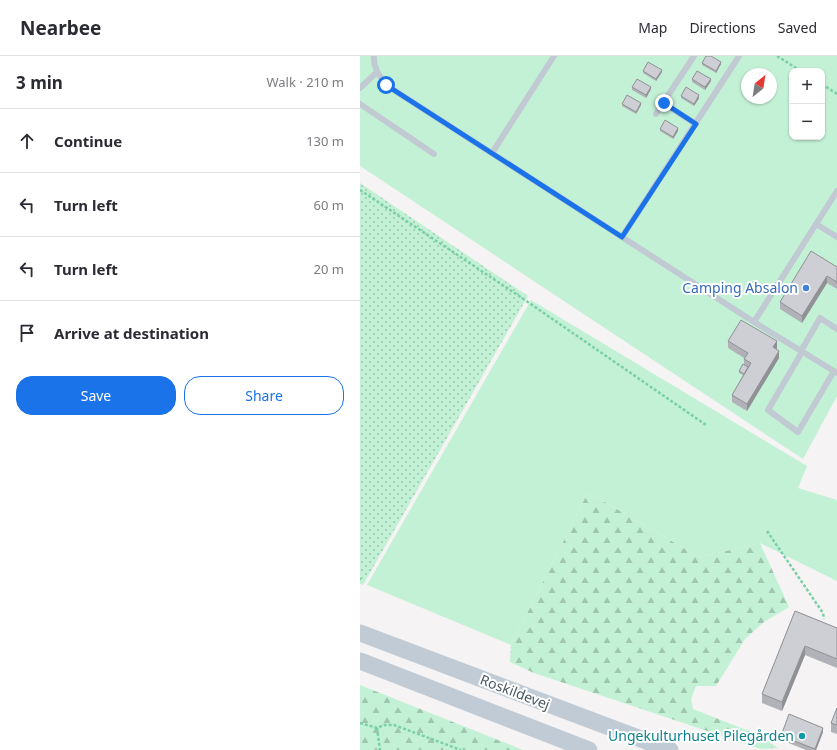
<!DOCTYPE html>
<html lang="en">
<head>
<meta charset="utf-8">
<style>
	:root { --surface:#fff; --page:#f2f2f3; --text:#2b2b33; --muted:#7c7c81; --line:#e1e1e2; --accent:#1a73e8 }
	body { margin:0; font-family:"Noto Sans",sans-serif; background:var(--page); color:var(--text) }
	.controls { position:absolute; right:12px; top:12px; display:grid; overflow:hidden; border-radius:8px; box-shadow:0 1px 3px #0004 }
	.controls button { width:36px; height:36px; display:grid; place-items:center; padding:0; border:0; border-bottom:1px solid var(--line); background:var(--surface); color:var(--text); font:20px sans-serif }
	.compass { position:absolute; left:381px; top:12px; width:36px; height:36px; border-radius:50%; background:var(--surface); box-shadow:0 1px 3px #0004; rotate:30deg }
	.stop { position:absolute; width:12px; height:12px; margin:-9px; border:3px solid #1a73e8; border-radius:50%; background:#fff }
	.stop.end { background:#1a73e8; border-color:#fff; box-shadow:0 1px 4px #0008 }
	.list { margin:0; padding:0; list-style:none }
	h2 { display:flex; justify-content:space-between; align-items:center; height:52px; margin:0; padding:0 16px; font-size:17px }
	h2 small { font-size:13px; font-weight:400; color:var(--muted) }
	.list li { display:grid; grid-template-columns:26px 1fr auto; gap:12px; align-items:center; box-sizing:border-box; height:64px; padding:0 16px; border-top:1px solid var(--line) }
	.list b { display:block; font-size:15px; white-space:nowrap }
	.list em { font-size:13px; font-style:normal; color:var(--muted) }
	.actions { display:flex; gap:8px; padding:12px 16px }
	.actions a { flex:1; padding:9px 0; border:1px solid var(--accent); border-radius:16px; text-align:center; font-size:14px; color:var(--accent) }
	.actions .main { background:var(--accent); color:#fff }
	.icon { flex:none; width:22px; height:22px; fill:none; stroke:currentColor; stroke-width:2; stroke-linecap:round; stroke-linejoin:round }
	.map { position:relative; flex:none; width:477px; height:694px; overflow:hidden }
	header { display:flex; align-items:center; gap:24px; box-sizing:border-box; height:56px; padding:0 20px; background:var(--surface); border-bottom:1px solid var(--line) }
	header strong { font-size:19px }
	nav { display:flex; gap:22px; margin-inline-start:auto; font-size:14px }
	main { display:flex }
	aside { flex:1; background:var(--surface) }
	.map>svg:first-child { display:block }
	.grass { fill:url(#grass-dots) }
	.forest { fill:url(#forest-firs) }
	.green { fill:#c3f1d5; fill-rule:evenodd }
	.lines { fill:none; stroke-linecap:round; stroke-linejoin:round }
	.path { stroke:#7ad0a6; stroke-width:2.5; stroke-dasharray:3 2; stroke-linecap:butt }
	.lane { stroke:#c1cad2; stroke-width:6 }
	.secondary { stroke:#c1cbd6; stroke-width:17 }
	.wall { fill:#b0b2b7 }
	.shaded-wall { fill:#909195 }
	.building { fill:#cdcfd5; stroke:#909195 }
	.route { stroke:#1a73e8; stroke-width:5 }
	.shop-dot { fill:#3f7fe0; stroke:#fff; stroke-width:1.5 }
	.culture-dot { fill:#0f9aa8; stroke:#fff; stroke-width:1.5 }
	.labels { text-anchor:middle; stroke-width:4; stroke-linejoin:round; paint-order:stroke }
	.shop-label { font-size:14px; fill:#366cbe; stroke:#fff; text-anchor:end }
	.street-label { font-size:14px; fill:#4a5661; stroke:#fff }
	.culture-label { font-size:14px; fill:#0d838f; stroke:#fff; text-anchor:end }
</style>
</head>
<body>
<header>
<strong>Nearbee</strong>
<nav><a>Map</a><a>Directions</a><a>Saved</a></nav>
</header>
<main>
<aside>
<h2>3 min<small>Walk · 210 m</small></h2>
<ul class="list">
<li><svg class="icon" aria-label="ahead" viewBox="0 0 24 24"><path d="M12 20V5M6 11l6-6 6 6"/></svg><div><b>Continue</b></div><em>130 m</em></li>
<li><svg class="icon" aria-label="left" viewBox="0 0 24 24"><path d="M17 20v-9H6M10 6l-5 5 5 5"/></svg><div><b>Turn left</b></div><em>60 m</em></li>
<li><svg class="icon" aria-label="left" viewBox="0 0 24 24"><path d="M17 20v-9H6M10 6l-5 5 5 5"/></svg><div><b>Turn left</b></div><em>20 m</em></li>
<li><svg class="icon" aria-label="arrive" viewBox="0 0 24 24"><path d="M6 21V4h12l-3 4 3 4H6"/></svg><div><b>Arrive at destination</b></div></li>
</ul>
<div class="actions"><a class="main">Save</a><a>Share</a></div>
</aside>
<div class="map">
<svg width="477" height="694" viewBox="0 0 477 694">
	<defs>
		<pattern id="grass-dots" width="8" height="8" patternUnits="userSpaceOnUse"><rect width="8" height="8" fill="#c3f1d5"/><path d="M2 2h.1M6 6h.1" fill="none" stroke="#a0c6b0" stroke-width="1.8" stroke-linecap="round"/></pattern>
		<pattern id="forest-firs" width="22" height="20" patternUnits="userSpaceOnUse"><rect width="22" height="20" fill="#c3f1d5"/><path d="M5 1l3.5 6h-7zM16 11l3.5 6h-7z" fill="#a0c6b0"/></pattern>
	</defs>
	<rect width="100%" height="100%" fill="#f5f3f3"/>
	<polygon class="grass" points="0,127 168,240 3,529 0,528"/>
	<g class="forest">
		<polygon points="228,436 339,501 400,487 429,551 404,566 385,583 356,630 336,630 331,643 333,653 399,679 418,692 401,693 174,617 150,606 151,589"/>
		<polygon points="0,629 163,694 0,694"/>
	</g>
	<g class="green">
		<path d="M0,0H477V340L443,403L0,110ZM432,15H462V81H432ZM387,18H411V42H387Z"/>
		<polygon points="171,244 447,410 438,432 477,444 477,525 400,487 339,501 228,436 151,589 7,529"/>
	</g>
	<g class="lines">
		<g class="path">
			<polyline points="417,0 441,15"/>
			<polyline points="462,28 477,38"/>
			<polyline points="0,134 162,242 346,369"/>
			<polyline points="407,475 463,557 464,563"/>
			<polyline points="0,523 1,523"/>
			<polyline points="0,667 17,672 24,669 34,669 101,694"/>
			<polyline points="17,672 20,694"/>
		</g>
		<g class="lane">
			<path d="M14,0C13,12 20,20 26,29L394,266L477,317"/>
			<polyline points="334,0 303,47 336,68"/>
			<polyline points="0,32 17,16"/>
			<polyline points="0,48 74,98"/>
			<polyline points="296,58 303,47"/>
			<polyline points="132,97 194,0"/>
			<polyline points="456,168 477,181"/>
			<polyline points="262,181 379,0"/>
			<polyline points="394,266 477,135"/>
			<polyline points="441,295 460,262 477,273"/>
			<polyline points="442,296 408,354 438,376 474,315"/>
		</g>
		<g class="secondary">
			<polyline points="0,577 310,694"/>
			<polyline points="0,605 229,694"/>
		</g>
	</g>
	<g class="wall">
		<polygon points="342,7 361,8 356,17 342,9"/>
		<polygon points="283,15 302,16 296,25 283,17"/>
		<polygon points="332,23 351,25 345,34 332,26"/>
		<polygon points="272,31 291,33 286,42 272,34"/>
		<polygon points="321,40 339,42 334,50 321,42"/>
		<polygon points="262,48 281,49 276,58 262,50"/>
		<polygon points="300,73 318,75 313,83 300,75"/>
		<polygon points="477,211 477,233 467,227 442,267 420,253 420,246"/>
		<polygon points="368,285 417,292 416,293 419,302 387,355 372,346 372,339 383,319 379,317 379,315 384,309 384,302 368,292"/>
		<polygon points="435,555 477,572 477,612 445,599 422,655 402,647 402,638"/>
		<polygon points="477,652 477,678 471,676 471,667"/>
		<polygon points="463,676 456,694 446,694 421,684 421,680"/>
	</g>
	<g class="shaded-wall">
		<polygon points="361,6 361,8 356,17 356,15"/>
		<polygon points="302,14 302,16 296,25 296,23"/>
		<polygon points="351,23 351,25 345,34 345,31"/>
		<polygon points="291,31 291,33 286,42 286,39"/>
		<polygon points="339,39 339,42 334,50 334,48"/>
		<polygon points="281,47 281,49 276,58 276,56"/>
		<polygon points="318,72 318,75 313,83 313,81"/>
		<polygon points="467,220 467,227 442,267 442,260"/>
		<polygon points="417,285 417,292 413,298 413,291"/>
		<polygon points="419,295 419,302 387,355 387,348"/>
		<polygon points="445,590 445,599 422,655 422,646"/>
		<polygon points="463,672 463,676 456,694 455,694"/>
	</g>
	<g class="building">
		<polygon points="346,0 351,0 361,6 356,15 342,7"/>
		<polygon points="288,6 302,14 296,23 283,15"/>
		<polygon points="337,15 351,23 345,31 332,23"/>
		<polygon points="277,23 291,31 286,39 272,31"/>
		<polygon points="326,31 339,39 334,48 321,40"/>
		<polygon points="267,39 281,47 276,56 262,48"/>
		<polygon points="305,64 318,72 313,81 300,73"/>
		<polygon points="451,195 477,211 477,226 467,220 442,260 420,246"/>
		<polygon points="381,264 417,285 413,291 419,295 387,348 372,339 391,307 384,303 388,297 368,285"/>
		<polygon points="383,308 388,311 384,318 379,315"/>
		<polygon points="435,555 477,572 477,603 445,590 422,646 402,638"/>
		<polygon points="477,652 477,669 471,667"/>
		<polygon points="429,658 463,672 455,693 421,680"/>
	</g>
	<g class="lines">
		<polyline class="route" points="26,29 262,181 336,68 304,47"/>
	</g>
	<circle class="shop-dot" cx="446" cy="232" r="4"/>
	<circle class="culture-dot" cx="442" cy="680" r="4"/>
	<g class="labels">
		<g class="shop-label">
			<text x="438" y="237">Camping Absalon</text>
		</g>
		<g class="street-label">
			<text transform="translate(155 636) rotate(21)" y="5">Roskildevej</text>
		</g>
		<g class="culture-label">
			<text x="434" y="685">Ungekulturhuset Pilegården</text>
		</g>
	</g>
</svg>
<div class="controls">
<button>+</button>
<button>−</button>
</div>
<svg class="compass" viewBox="-18 -18 36 36"><path d="M0-13l5 13h-10z" fill="#e53935"/><path d="M0 13l5-13h-10z" fill="#7c7c81"/></svg>
<div class="stop" style="left:26px;top:29px"></div>
<div class="stop end" style="left:304px;top:47px"></div>
</div>
</main>
</body>
</html>
